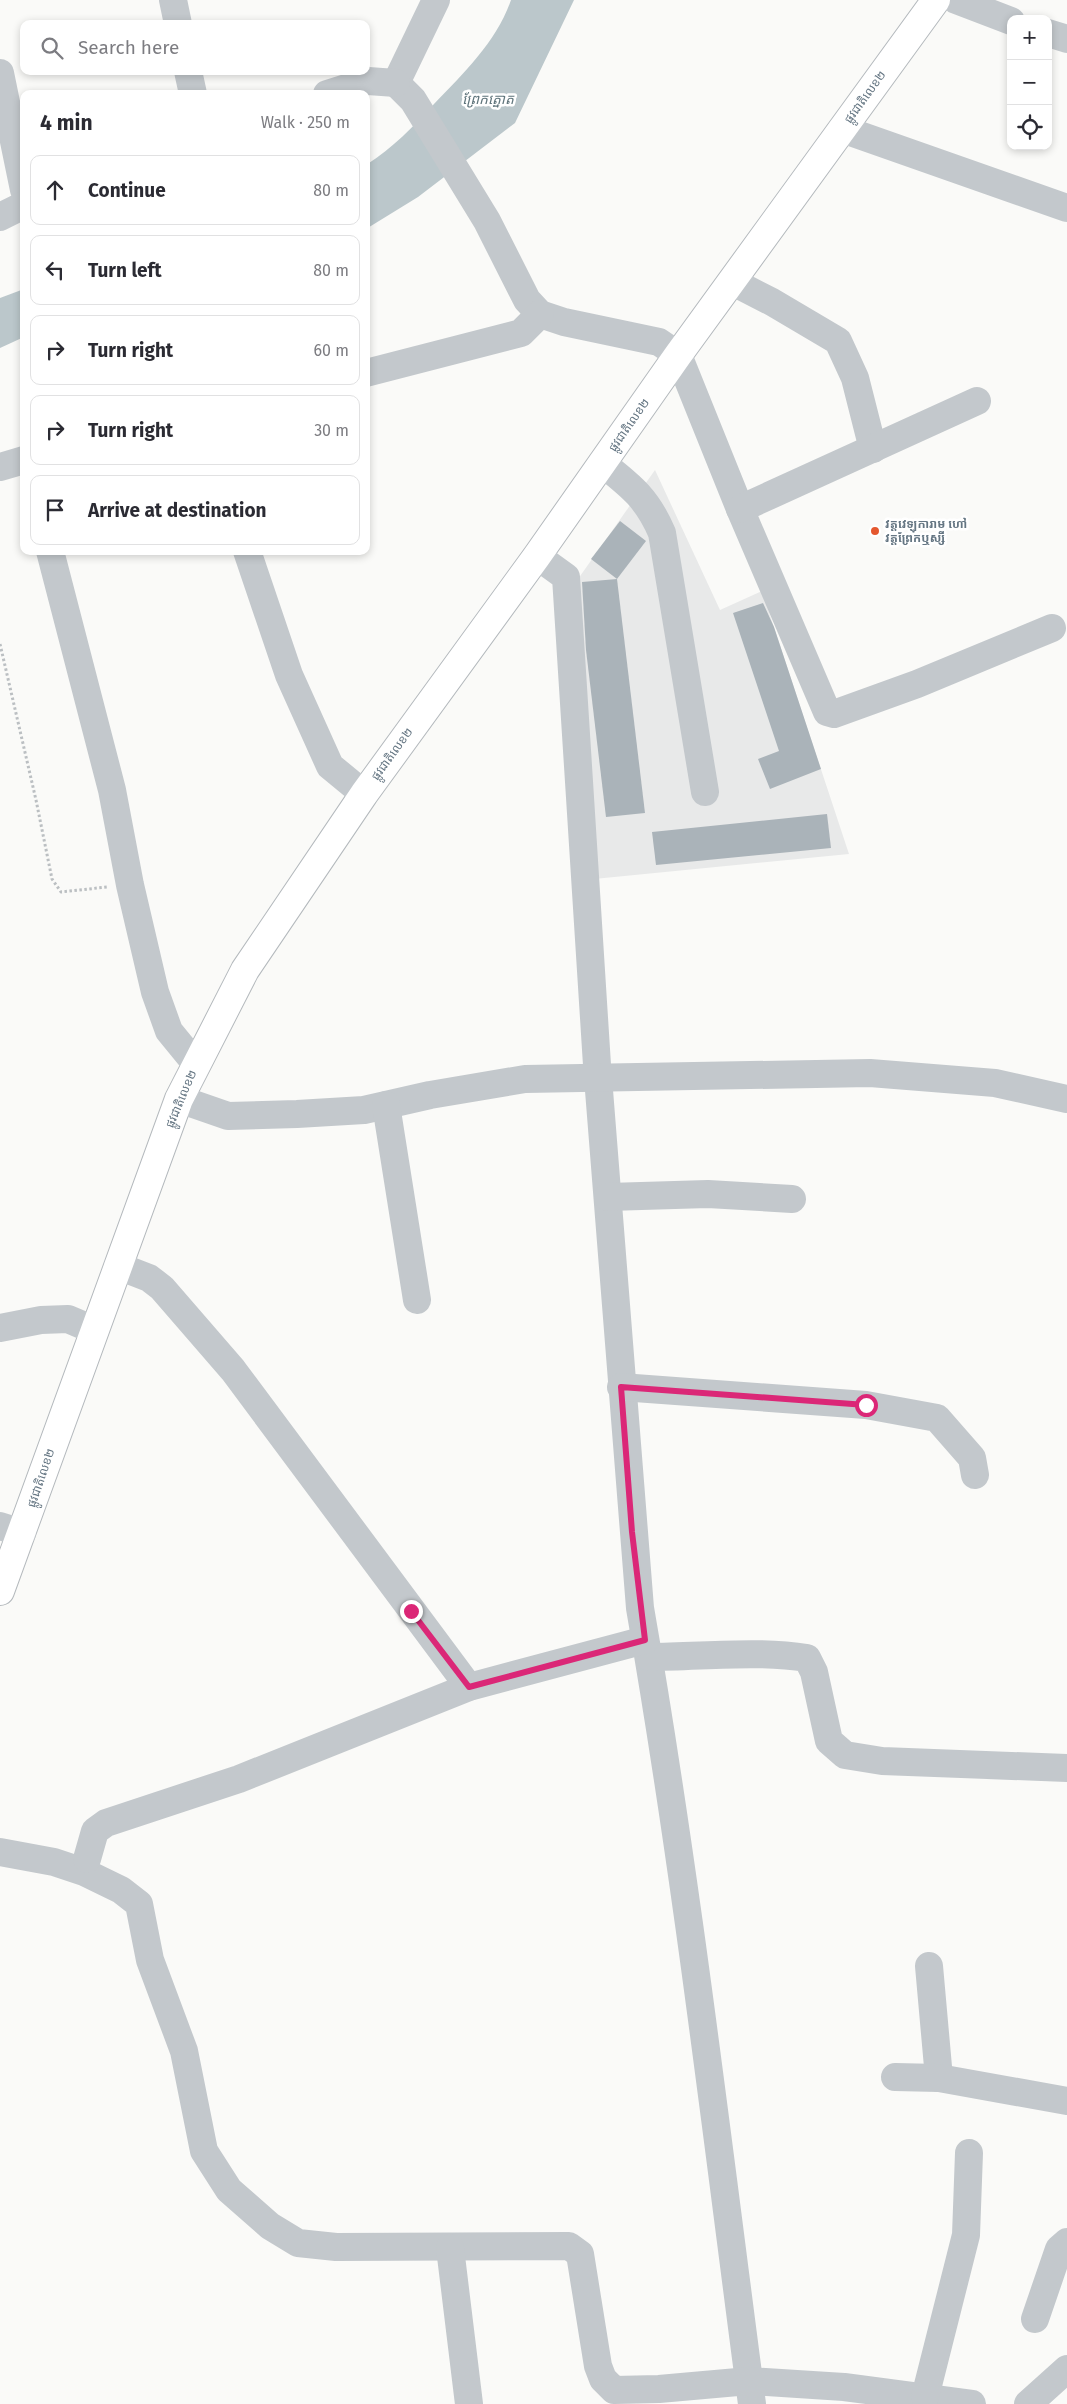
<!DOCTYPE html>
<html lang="en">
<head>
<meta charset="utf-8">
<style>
	:root { --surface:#fff; --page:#f2f2f3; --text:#2b2b33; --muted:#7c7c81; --line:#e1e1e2 }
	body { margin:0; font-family:"Fira Sans","Noto Sans Khmer",sans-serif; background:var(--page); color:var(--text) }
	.controls { position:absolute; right:15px; top:15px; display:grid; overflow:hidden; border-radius:10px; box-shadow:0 2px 8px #0003 }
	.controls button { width:45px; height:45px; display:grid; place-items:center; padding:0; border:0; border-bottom:1px solid var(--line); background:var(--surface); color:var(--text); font:25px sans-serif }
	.stop { position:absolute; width:15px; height:15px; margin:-11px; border:4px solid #db2777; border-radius:50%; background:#fff }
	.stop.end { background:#db2777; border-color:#fff; box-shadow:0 1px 5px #0008 }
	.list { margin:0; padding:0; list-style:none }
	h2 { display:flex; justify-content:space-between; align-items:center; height:65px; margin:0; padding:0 20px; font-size:21px }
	h2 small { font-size:16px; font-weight:400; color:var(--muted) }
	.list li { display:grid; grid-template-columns:32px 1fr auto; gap:15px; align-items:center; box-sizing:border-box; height:70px; margin:0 10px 10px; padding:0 10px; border:1px solid var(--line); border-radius:10px }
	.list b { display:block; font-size:19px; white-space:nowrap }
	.list em { font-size:16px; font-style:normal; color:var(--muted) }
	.icon { flex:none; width:28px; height:28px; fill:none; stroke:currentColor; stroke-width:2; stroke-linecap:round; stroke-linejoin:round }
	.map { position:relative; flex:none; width:1067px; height:2404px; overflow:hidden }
	.search { position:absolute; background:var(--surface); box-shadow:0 2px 8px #0003; left:20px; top:20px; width:350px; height:55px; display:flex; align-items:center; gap:12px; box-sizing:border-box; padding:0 18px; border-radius:10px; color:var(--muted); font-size:19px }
	.panel { position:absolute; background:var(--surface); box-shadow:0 2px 8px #0003; left:20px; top:90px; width:350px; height:465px; border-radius:10px }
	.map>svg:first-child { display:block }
	.built { fill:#e8e9e9 }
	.water { fill:#bbc7cb }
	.building { fill:#aab3b9 }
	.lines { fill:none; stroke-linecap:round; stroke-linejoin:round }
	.highway-casing { stroke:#b4b9bd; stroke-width:30 }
	.path { stroke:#bbbfc2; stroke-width:3; stroke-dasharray:2.5 2.5; stroke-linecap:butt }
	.minor { stroke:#c3c8cc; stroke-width:28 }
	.highway { stroke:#fff; stroke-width:28 }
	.route { stroke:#db2777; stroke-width:6 }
	.poi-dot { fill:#e4572e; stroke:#fff; stroke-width:2 }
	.labels { text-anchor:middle; stroke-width:5; stroke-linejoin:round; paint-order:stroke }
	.street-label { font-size:12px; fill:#657683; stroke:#fff }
	.poi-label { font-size:12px; font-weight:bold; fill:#657683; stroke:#fff; text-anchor:start }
	.water-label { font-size:14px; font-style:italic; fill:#60757c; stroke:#fff }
</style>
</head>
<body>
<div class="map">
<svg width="1067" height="2404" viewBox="0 0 1067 2404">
	<rect width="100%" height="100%" fill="#fafaf8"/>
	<polygon class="built" points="655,470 720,610 762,591 849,854 594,879 578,579"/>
	<g class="water">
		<path d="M511,0H574L515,123L418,197L366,229V165C394,147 412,128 434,104C464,73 497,41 511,0Z"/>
		<polygon points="24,289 24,337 0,348 0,298"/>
	</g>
	<g class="building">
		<polygon points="620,521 646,541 617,579 591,559"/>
		<polygon points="617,579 645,813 606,817 586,650 582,582"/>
		<polygon points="763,603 774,627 821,769 770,789 758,759 779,751 733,613"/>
		<polygon points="827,814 831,848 656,865 652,832"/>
	</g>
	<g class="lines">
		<defs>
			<polyline id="highway" points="0,1591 179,1099 245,970 364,794 537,556 678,355 936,0"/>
		</defs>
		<use href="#highway" class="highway-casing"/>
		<polyline class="path" points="0,644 36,800 52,879 61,892 107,887"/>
		<g class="minor">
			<polyline points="173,0 178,24"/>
			<polyline points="436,0 396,83 413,100 487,221 527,300 540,314 564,322 659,342 678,355 740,509 827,712 834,714 917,684 1052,628"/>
			<polyline points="956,0 1011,21"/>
			<polyline points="1048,33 1067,39"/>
			<polyline points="188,71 193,94"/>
			<polyline points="0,73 24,190"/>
			<polyline points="327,94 368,81 396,83"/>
			<polyline points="842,129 1067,208"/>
			<polyline points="0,217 24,205"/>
			<polyline points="733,282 772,302 838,341 855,378 873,449"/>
			<polyline points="366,373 521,333 540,314"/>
			<path d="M602,463C631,486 647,498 662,533L705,792"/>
			<polyline points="0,467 24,460"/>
			<polyline points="740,509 977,401"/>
			<polyline points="50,551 112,790 130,885 155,992 169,1031 196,1064"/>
			<polyline points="247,551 289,675 330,766 364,794"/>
			<path d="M537,556L566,577L597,1065L640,1608C686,1872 717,2138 752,2404"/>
			<polyline points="179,1099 228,1116 297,1114 364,1110 430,1095 525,1079 870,1073 995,1083 1067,1099"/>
			<polyline points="386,1105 417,1300"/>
			<polyline points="608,1197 708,1194 792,1199"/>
			<polyline points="118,1266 149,1278 162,1288 233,1370 469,1687"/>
			<polyline points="0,1328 41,1320 68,1319 94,1330"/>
			<polyline points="621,1387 866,1405 937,1418 972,1458 975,1475"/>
			<polyline points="0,1526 22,1533"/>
			<path d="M649,1657C702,1657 755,1650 807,1658L814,1672L829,1741L845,1755L882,1761L1067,1768"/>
			<polyline points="0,1852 54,1862 84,1872 121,1890 139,1904 150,1960 184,2051 204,2151 229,2190 270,2226 298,2243 336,2247 569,2246 580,2254 598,2366 603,2379 614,2390 659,2389 749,2381 844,2387 972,2404"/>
			<polyline points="87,1859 95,1831 106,1823 239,1779 469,1687 645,1640"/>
			<polyline points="929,1966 939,2078"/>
			<polyline points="895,2077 939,2078 1067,2101"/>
			<polyline points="450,2248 469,2404"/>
			<polyline points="1035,2319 1059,2249 1067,2242"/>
			<polyline points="925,2397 966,2235 969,2153"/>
			<polyline points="1028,2404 1067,2369"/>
		</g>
		<use href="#highway" class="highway"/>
	</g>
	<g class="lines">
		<polyline class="route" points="411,1611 469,1687 645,1640 632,1532 621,1387 866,1405"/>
	</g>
	<circle class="poi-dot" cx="875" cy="531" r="5"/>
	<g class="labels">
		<g class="street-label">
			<text transform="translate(865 97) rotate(-54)" y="4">ផ្លូវជាតិលេខ២</text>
			<text transform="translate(629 425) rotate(-55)" y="4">ផ្លូវជាតិលេខ២</text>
			<text transform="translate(392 754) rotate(-54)" y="4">ផ្លូវជាតិលេខ២</text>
			<text transform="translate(181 1099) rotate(-67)" y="4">ផ្លូវជាតិលេខ២</text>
			<text transform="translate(41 1478) rotate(-71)" y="4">ផ្លូវជាតិលេខ២</text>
		</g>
		<g class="poi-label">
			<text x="885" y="528">វត្តវេឡុការាម ហៅ<tspan x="885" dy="14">វត្តព្រែកឬស្សី</tspan></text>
		</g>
		<g class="water-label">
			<text x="488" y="104">ព្រែកត្នោត</text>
		</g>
	</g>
</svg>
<div class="controls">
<button>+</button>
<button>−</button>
<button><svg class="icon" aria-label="locate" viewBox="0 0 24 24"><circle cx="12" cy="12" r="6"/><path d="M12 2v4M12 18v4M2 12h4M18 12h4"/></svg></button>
</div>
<div class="stop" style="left:866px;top:1405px"></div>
<div class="stop end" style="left:411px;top:1611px"></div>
<div class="search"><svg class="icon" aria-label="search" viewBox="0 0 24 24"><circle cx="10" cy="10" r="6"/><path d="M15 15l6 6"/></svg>Search here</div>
<section class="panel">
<h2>4 min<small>Walk · 250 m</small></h2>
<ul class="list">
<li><svg class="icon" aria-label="ahead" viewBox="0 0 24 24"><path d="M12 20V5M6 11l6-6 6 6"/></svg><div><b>Continue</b></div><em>80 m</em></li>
<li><svg class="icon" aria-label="left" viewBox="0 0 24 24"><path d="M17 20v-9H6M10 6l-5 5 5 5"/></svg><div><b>Turn left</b></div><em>80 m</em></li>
<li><svg class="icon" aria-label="right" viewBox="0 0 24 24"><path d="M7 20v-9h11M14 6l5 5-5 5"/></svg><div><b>Turn right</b></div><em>60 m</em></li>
<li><svg class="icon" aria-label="right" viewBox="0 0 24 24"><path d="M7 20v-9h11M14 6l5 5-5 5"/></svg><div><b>Turn right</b></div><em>30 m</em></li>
<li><svg class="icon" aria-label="arrive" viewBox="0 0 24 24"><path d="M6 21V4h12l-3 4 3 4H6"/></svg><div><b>Arrive at destination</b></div></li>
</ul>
</section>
</div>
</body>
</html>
